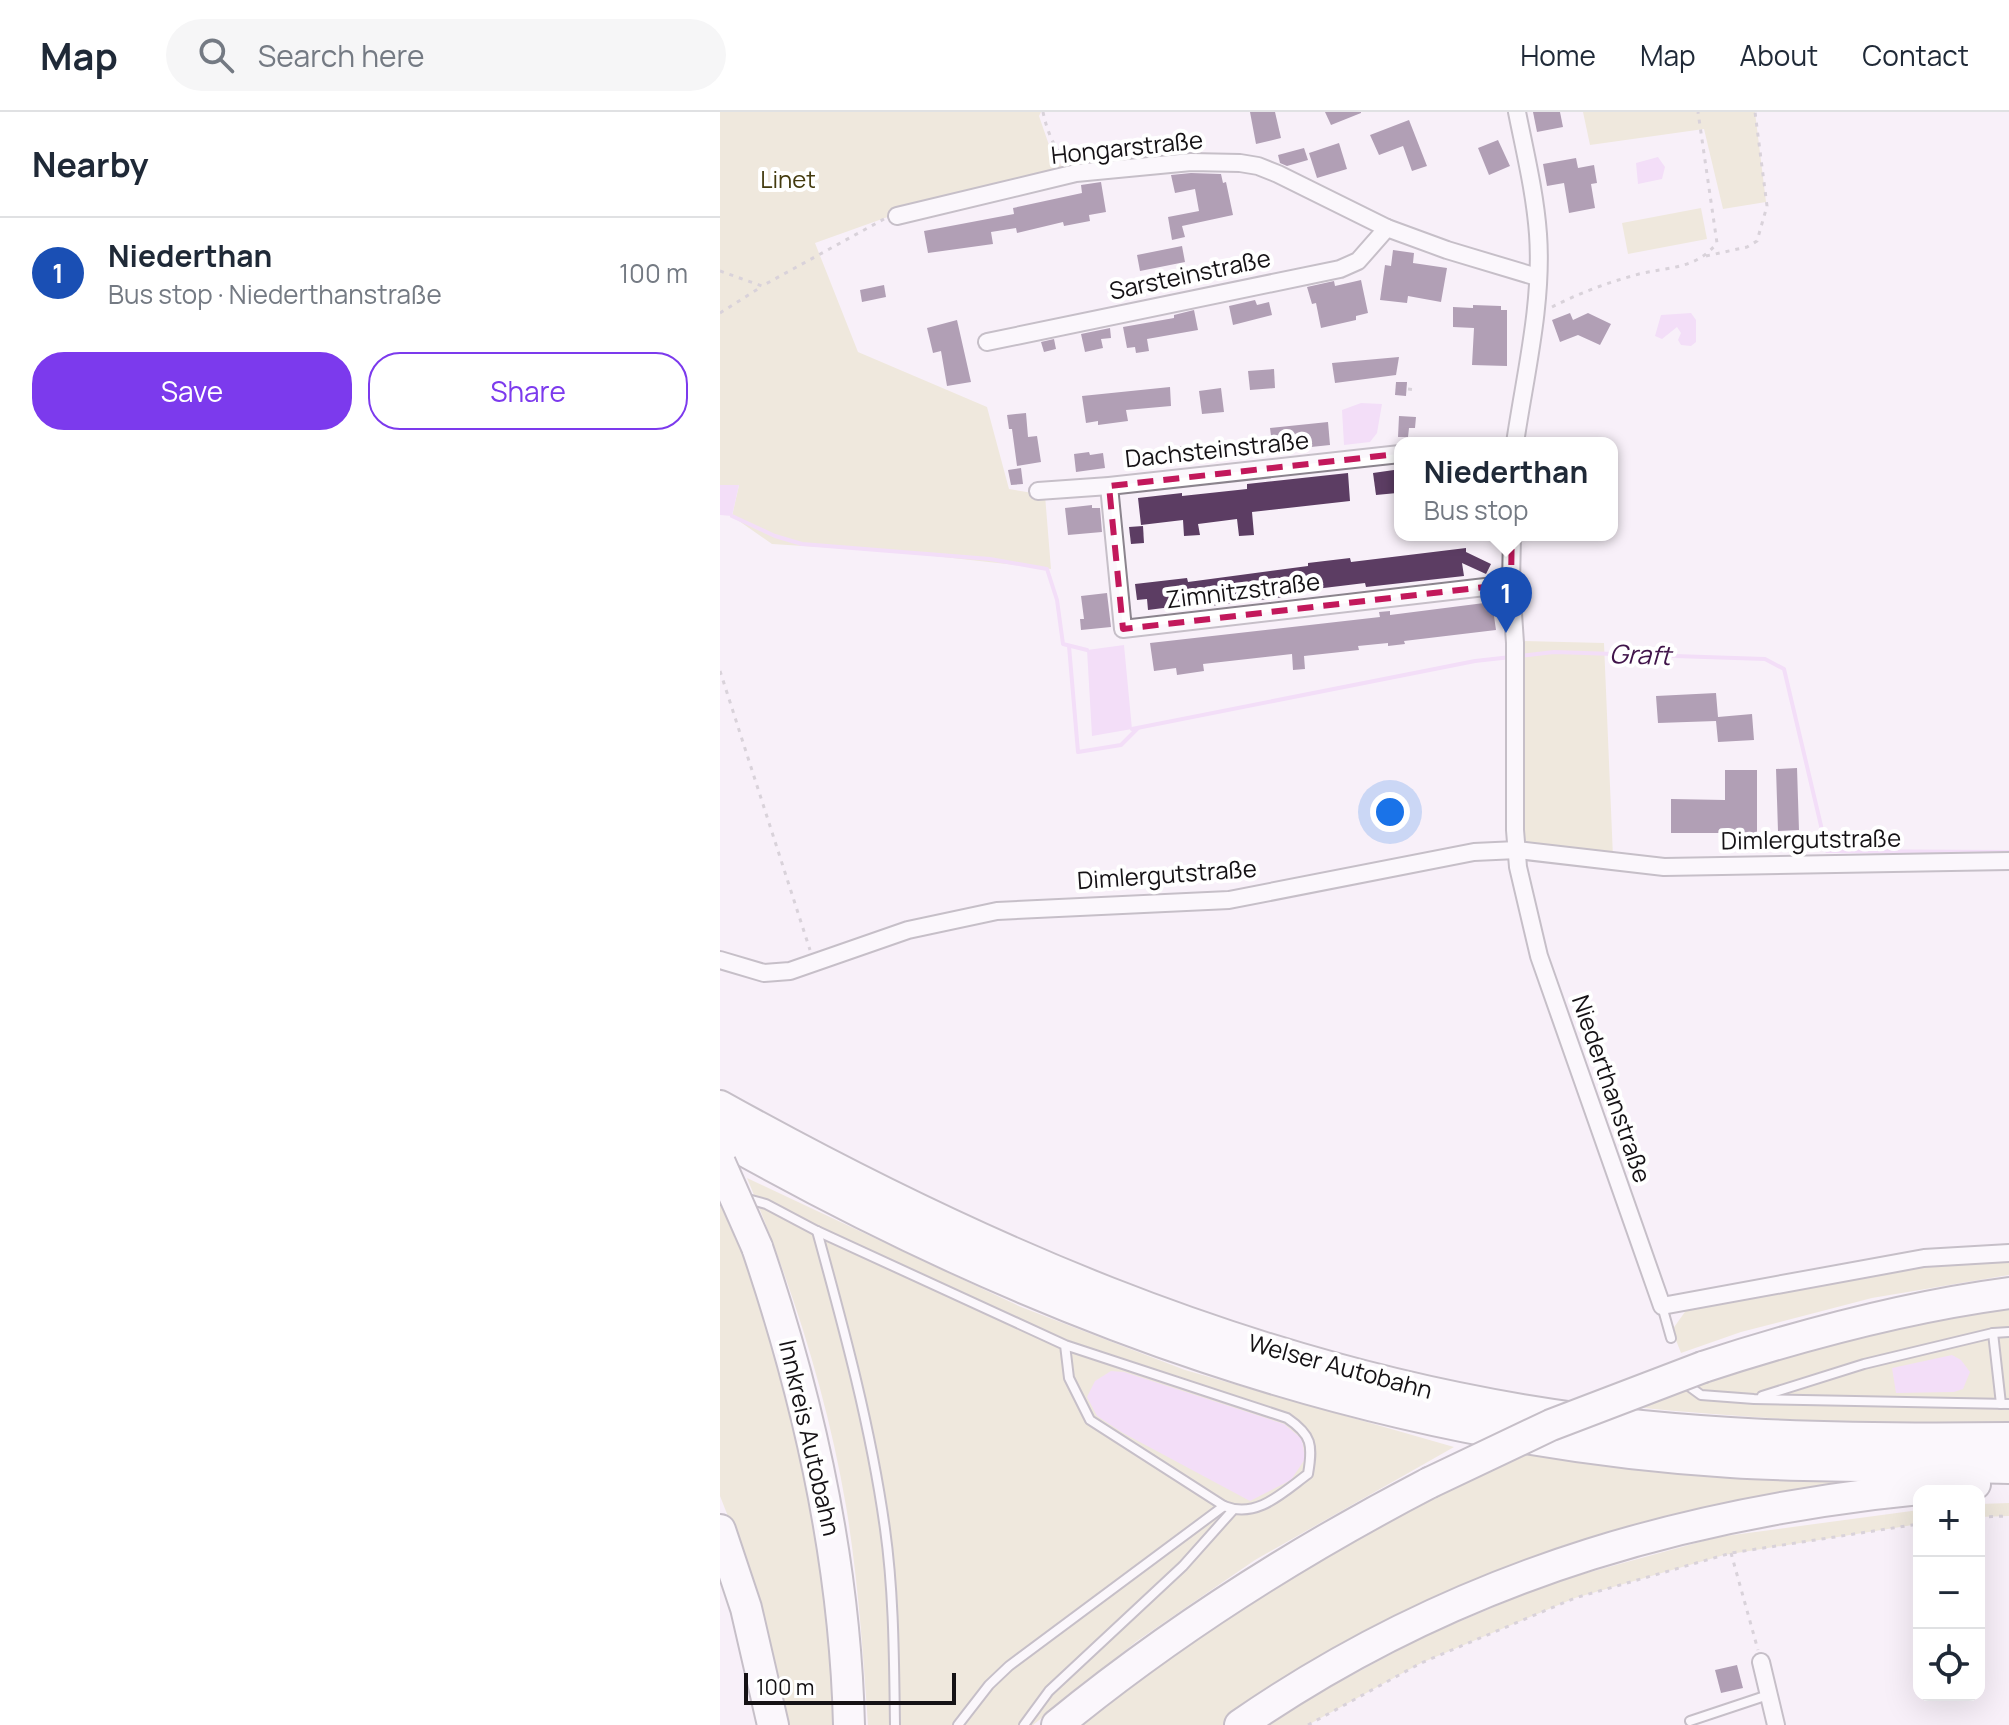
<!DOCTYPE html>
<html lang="en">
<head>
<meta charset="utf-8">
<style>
	:root { --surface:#fff; --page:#f6f6f7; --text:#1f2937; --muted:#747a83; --line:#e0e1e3; --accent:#7c3aed }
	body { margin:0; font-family:Manrope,sans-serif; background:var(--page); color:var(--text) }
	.controls { position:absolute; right:24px; bottom:24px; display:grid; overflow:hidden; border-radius:16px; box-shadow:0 8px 32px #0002 }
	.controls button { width:72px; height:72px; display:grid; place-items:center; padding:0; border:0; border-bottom:2px solid var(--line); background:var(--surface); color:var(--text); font:40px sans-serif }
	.scale { position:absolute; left:24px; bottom:20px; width:212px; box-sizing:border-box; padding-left:8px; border:4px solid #151215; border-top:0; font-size:22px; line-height:28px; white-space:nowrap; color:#151215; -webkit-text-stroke:6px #fff; paint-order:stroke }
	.you { position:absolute; left:670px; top:700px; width:28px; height:28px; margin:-20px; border:6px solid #fff; border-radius:50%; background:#1a73e8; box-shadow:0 0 0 12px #1a73e833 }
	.badge { display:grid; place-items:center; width:52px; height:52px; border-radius:50%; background:var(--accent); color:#fff; font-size:26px; font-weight:700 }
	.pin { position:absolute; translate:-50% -66px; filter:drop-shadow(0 2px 4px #0008) }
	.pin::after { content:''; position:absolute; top:42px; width:28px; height:24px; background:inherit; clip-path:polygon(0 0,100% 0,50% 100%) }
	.popup { position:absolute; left:674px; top:325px; width:224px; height:104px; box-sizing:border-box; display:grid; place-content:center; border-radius:16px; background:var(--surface); filter:drop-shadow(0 2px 6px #0005); font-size:26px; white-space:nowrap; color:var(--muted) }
	.popup b { font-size:30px; color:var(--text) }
	.popup::after { content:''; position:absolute; left:50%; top:100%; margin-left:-16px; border:16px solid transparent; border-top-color:var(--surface) }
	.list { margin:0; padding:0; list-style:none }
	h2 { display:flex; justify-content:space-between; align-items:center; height:104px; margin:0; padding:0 32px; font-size:34px }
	h2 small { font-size:26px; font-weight:400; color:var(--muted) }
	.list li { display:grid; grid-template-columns:52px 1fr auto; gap:24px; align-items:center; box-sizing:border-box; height:112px; padding:0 32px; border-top:2px solid var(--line) }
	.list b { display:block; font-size:30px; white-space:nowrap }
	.list p { margin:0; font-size:26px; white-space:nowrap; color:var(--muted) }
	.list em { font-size:26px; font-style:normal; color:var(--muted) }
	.actions { display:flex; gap:16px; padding:24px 32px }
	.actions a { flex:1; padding:18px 0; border:2px solid var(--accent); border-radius:32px; text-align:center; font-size:28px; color:var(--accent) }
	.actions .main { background:var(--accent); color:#fff }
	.icon { flex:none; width:44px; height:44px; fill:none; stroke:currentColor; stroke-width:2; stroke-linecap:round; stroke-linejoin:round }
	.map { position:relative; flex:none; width:1289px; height:1613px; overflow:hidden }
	header { display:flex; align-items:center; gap:48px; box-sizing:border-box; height:112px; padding:0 40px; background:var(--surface); border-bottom:2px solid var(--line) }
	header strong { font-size:38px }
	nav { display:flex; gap:44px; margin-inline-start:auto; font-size:28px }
	.search { width:560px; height:72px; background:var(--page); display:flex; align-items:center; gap:20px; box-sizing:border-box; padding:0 28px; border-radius:44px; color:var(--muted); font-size:30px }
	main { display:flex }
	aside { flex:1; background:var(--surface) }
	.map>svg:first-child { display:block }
	.green { fill:#e5deba }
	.water { fill:#edc8f5 }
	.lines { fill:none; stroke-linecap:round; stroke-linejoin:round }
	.stream { stroke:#edc8f5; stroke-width:4 }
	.building { fill:#5c3d63 }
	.service-casing { stroke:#8b848d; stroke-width:12 }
	.minor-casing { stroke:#8b848d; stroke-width:20 }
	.motorway-casing { stroke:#8b848d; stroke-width:34 }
	.path { stroke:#b4adb4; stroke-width:3; stroke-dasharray:4 6; stroke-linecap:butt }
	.service { stroke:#fff; stroke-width:8 }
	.minor { stroke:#fff; stroke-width:16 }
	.motorway { stroke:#fff; stroke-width:30 }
	.motorway-bridge-casing { stroke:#8b848d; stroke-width:34; stroke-linecap:butt }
	.motorway-bridge { stroke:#fff; stroke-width:30 }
	.marked { fill:none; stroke:#c2185b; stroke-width:6; stroke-dasharray:16 10; stroke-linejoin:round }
	.labels { text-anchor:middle; stroke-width:8; stroke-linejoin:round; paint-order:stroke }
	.street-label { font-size:24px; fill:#151215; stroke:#fff }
	.park-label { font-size:24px; fill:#433a0e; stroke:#fff }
	.water-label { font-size:26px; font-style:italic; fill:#40144a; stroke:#fff }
</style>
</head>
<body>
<header>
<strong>Map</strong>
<div class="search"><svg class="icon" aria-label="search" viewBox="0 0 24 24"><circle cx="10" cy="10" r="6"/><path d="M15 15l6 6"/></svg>Search here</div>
<nav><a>Home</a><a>Map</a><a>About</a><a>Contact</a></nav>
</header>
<main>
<aside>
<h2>Nearby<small></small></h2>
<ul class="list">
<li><span class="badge" style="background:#1a4fb4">1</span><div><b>Niederthan</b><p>Bus stop · Niederthanstraße</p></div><em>100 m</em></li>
</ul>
<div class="actions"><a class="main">Save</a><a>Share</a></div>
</aside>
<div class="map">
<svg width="1289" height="1613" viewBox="0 0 1289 1613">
	<rect width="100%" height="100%" fill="#f8f0f9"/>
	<g class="green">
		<polygon points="0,0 321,0 319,4 329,33 346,62 204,92 95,131 138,240 267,295 289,377 325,383 331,457 178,440 52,432 12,404 19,373 0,373"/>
		<polygon points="863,0 1035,0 1046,90 1003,97 984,17 870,33"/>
		<polygon points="981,96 987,127 908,142 902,111"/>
		<polygon points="800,529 884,531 893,745 802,731"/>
		<path d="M27,1066L301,1195L465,1258L734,1335L535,1448L417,1529L313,1613H148C143,1540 138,1466 126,1394C107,1282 71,1171 27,1066Z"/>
		<polygon points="0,1085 24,1140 74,1291 105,1455 117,1613 67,1613 57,1558 22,1440 0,1384"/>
		<polygon points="1289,1146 1289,1163 1152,1186 1021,1220 961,1241 952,1218 967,1197 1212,1152"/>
		<path d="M1289,1195V1311C1163,1315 1038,1307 913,1295L1082,1234L1208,1206Z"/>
		<polygon points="802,1341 931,1360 1138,1369 1138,1375 1011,1394 622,1537 503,1613 359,1613 456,1538 585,1454"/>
		<polygon points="1289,1391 1289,1404 1259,1405 1259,1392"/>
		<polygon points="1199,1398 1199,1412 1004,1443 855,1486 701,1551 588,1613 546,1613 562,1601 701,1526 830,1471 998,1425"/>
	</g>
	<g class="water">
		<polygon points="938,45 945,55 942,67 918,72 916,51"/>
		<polygon points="971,201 976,208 976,230 971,234 961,233 958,228 961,221 957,215 942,227 935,224 941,203"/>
		<polygon points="641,291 662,292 657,321 650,330 624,333 622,298"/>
		<polygon points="0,373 19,373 12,404 0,403"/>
		<polygon points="404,533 412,617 372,624 367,538"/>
		<polygon points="1232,1243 1241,1248 1250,1260 1243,1277 1234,1280 1176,1281 1172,1256"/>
		<polygon points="391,1259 404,1260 564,1312 582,1327 585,1347 571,1368 530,1389 403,1321 377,1304 367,1285 375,1269"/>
	</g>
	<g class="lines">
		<g class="stream">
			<polyline points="12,404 55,424 82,432 270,447 327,457 337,488 343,532 367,538"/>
			<polyline points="349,534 358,640 401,633 418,616"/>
			<polyline points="799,544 834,540 1045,547 1064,557 1107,739 1289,740"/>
			<polyline points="412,617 755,549 791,545"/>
		</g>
	</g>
	<g class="building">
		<polygon points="530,0 555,0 561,26 536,32"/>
		<polygon points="605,0 641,0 641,1 611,13"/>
		<polygon points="813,0 840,0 843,15 817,20"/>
		<polygon points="689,8 707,54 692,59 683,34 659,43 650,23"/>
		<polygon points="778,28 790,54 769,63 758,36"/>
		<polygon points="619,31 627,57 597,66 589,41"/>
		<polygon points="584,36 588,48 567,54 560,51 558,43"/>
		<polygon points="856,46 858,56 874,53 877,71 871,72 875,96 849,101 844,71 827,74 823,52"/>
		<polygon points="471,61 501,62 503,71 506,70 513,103 462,114 465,125 452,128 448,105 479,99 475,77 455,81 451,63"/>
		<polygon points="381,70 386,100 369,103 370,109 344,114 343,110 297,121 296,116 271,120 273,132 208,141 204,119 294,102 293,96 362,81 361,73"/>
		<polygon points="462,134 465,150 420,159 417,143"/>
		<polygon points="673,138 694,141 693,151 727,156 721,190 688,184 687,191 660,188 665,153 671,154"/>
		<polygon points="641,168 648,201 636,204 636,208 601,216 596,191 592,192 587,175 614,169 615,174"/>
		<polygon points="164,173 166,185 142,190 140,178"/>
		<polygon points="535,188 537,193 549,190 552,203 513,213 509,194"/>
		<polygon points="753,193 781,194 781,198 787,198 787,254 752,253 754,216 733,215 733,195 753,196"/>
		<polygon points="474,198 478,218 427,227 429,239 416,241 415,235 407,236 403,215 454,206 454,203"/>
		<polygon points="850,201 853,208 868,201 891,212 880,233 858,223 840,230 832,208"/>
		<polygon points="237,208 251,270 227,274 221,239 213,241 207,216"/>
		<polygon points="390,216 391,226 381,227 383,236 365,240 361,222"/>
		<polygon points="334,227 336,237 324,240 321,230"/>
		<polygon points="679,245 676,263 615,271 612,251"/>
		<polygon points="554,257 555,276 530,278 528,259"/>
		<polygon points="676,270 687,270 686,284 675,283"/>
		<polygon points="450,275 451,294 406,298 408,309 378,313 378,309 366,311 362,284"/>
		<polygon points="501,276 504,300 482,302 479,279"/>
		<polygon points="306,301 308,325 317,324 321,350 297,354 292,317 289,317 287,303"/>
		<polygon points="679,304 696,305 695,316 689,316 688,325 678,325"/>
		<polygon points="608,310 610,333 553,339 550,316"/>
		<polygon points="489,332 490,344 456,348 454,335"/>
		<polygon points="369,340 370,343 383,341 385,356 356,360 354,342"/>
		<polygon points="301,356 303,372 291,373 288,358"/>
		<polygon points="674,358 677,381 656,383 653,361"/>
		<polygon points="628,361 630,389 532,400 534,423 519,424 517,407 478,412 480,423 464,424 463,408 421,413 418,386 462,381 462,384 527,377 527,372"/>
		<polygon points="372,393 372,396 380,396 382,420 348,423 345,396"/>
		<polygon points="423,414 424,431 411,432 409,415"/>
		<polygon points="746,436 746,440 771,452 766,462 742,451 744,464 646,475 645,471 579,479 580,483 482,495 482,491 428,498 427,487 417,488 415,472 467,466 468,470 588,454 588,451 630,446 631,450"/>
		<polygon points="387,481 391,515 361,518 360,507 364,507 361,484"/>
		<polygon points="772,490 776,518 684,529 685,532 668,534 668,531 638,534 639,538 584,544 585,557 573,558 572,542 483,552 484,559 457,563 456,556 434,559 430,531 660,505 659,500 670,499 670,503"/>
		<polygon points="996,581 998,605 1032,602 1034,628 998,630 996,609 938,611 936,584"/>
		<polygon points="1077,656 1079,718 1058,719 1056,657"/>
		<polygon points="1005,658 1037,658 1037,721 951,721 951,687 1005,688"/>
		<polygon points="1017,1553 1023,1576 1001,1581 995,1558"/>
	</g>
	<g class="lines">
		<defs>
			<g id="service">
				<path d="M24,1086L46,1092L97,1119L345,1233L567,1306C592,1323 593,1333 588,1362C562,1381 537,1407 504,1394L370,1308L349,1266L345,1233"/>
				<path d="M97,1119C124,1217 151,1316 165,1417C174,1481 174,1548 175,1613"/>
				<polyline points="942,1194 951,1226"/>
				<polyline points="1273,1221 1281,1292"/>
				<polyline points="970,1275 981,1283 1034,1287 1289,1292"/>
				<polyline points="1042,1284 1144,1252 1273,1221 1289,1220"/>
				<polyline points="970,1609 1048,1583"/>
				<polyline points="238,1613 269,1573 289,1554 504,1394"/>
				<polyline points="304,1613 329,1579 463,1454 513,1398"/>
			</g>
			<g id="minor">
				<polyline points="177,104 356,61 471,50 520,51 538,54 558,62 667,116 727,138 817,165"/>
				<polyline points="267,230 620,157 638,149 667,116"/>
				<path d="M795,331C805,263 823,191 818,122C815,81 805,40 797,0"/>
				<polyline points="389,374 403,517 791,472"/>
				<polyline points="318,379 389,374 680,342"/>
				<polyline points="792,423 791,472 795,531 795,718 798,755 819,844 942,1194 1204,1146 1289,1141"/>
				<polyline points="0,848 44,861 70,859 188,818 277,799 509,788 754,740 797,738 944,755 1289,749"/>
				<polyline points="1041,1550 1056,1613"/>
			</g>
			<g id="motorway">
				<path d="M0,994C251,1134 516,1250 802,1298C963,1325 1126,1328 1289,1326"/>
				<path d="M0,1025C314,1203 648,1327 1011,1350C1103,1356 1196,1353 1289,1356"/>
				<path d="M37,1135C90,1291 125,1449 129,1613"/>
				<path d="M983,1255C1084,1222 1184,1195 1289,1181"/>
				<polyline points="0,1418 26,1496 53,1613"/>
				<path d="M337,1613C452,1519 578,1439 709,1371"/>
				<path d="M520,1613C743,1459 986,1392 1255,1372"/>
			</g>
		</defs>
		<use href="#service" class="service-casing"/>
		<use href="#minor" class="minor-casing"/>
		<use href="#motorway" class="motorway-casing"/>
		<g class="path">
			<path d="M323,0C327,19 334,36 346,50"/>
			<polyline points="986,144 1027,135 1037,129 1047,94 1035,0"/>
			<polyline points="0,159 42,174 164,107"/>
			<path d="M832,195C859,181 889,170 919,162C949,155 976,157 997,131L978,0"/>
			<polyline points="0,201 41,175"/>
			<polyline points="688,277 697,278"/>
			<polyline points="0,559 90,838"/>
			<polyline points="1259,1405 1289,1404"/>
			<polyline points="1011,1441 1038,1538"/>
			<polyline points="588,1613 701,1551 855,1486 1011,1441 1199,1412"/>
		</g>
		<use href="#service" class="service"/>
		<use href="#minor" class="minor"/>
		<use href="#motorway" class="motorway"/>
		<defs>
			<g id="motorway-bridge">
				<polyline points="0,1051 37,1135"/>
				<polyline points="709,1371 831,1313 983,1255"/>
			</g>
		</defs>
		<use href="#motorway-bridge" class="motorway-bridge-casing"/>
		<use href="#motorway-bridge" class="motorway-bridge"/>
	</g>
	<path d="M0 0H1289V1613H0ZM678,342L793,344L791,472L403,517L389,374Z" fill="#f8f0f9" fill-opacity=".55" fill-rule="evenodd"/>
	<path class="marked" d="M678,342L793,344L791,472L403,517L389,374Z"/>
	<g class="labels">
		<g class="street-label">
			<text transform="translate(407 36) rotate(-6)" y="8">Hongarstraße</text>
			<text transform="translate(470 163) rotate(-12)" y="8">Sarsteinstraße</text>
			<text transform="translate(497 338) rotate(-6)" y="8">Dachsteinstraße</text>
			<text transform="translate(523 479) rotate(-7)" y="8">Zimnitzstraße</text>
			<text transform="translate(1091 728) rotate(-1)" y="8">Dimlergutstraße</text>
			<text transform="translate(447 763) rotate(-4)" y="8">Dimlergutstraße</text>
			<text transform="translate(891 977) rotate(71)" y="8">Niederthanstraße</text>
			<text transform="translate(620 1255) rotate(15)" y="8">Welser Autobahn</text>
			<text transform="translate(89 1326) rotate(77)" y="8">Innkreis Autobahn</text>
		</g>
		<g class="park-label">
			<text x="68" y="76">Linet</text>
		</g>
		<g class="water-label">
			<text transform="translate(920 543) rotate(2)" y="9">Graft</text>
		</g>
	</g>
</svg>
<div class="controls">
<button>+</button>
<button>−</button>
<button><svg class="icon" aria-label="locate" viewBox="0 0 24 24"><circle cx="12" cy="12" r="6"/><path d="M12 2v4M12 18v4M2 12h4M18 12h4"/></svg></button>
</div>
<div class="scale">100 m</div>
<div class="you"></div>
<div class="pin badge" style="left:786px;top:521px;background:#1a4fb4">1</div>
<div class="popup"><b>Niederthan</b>Bus stop</div>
</div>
</main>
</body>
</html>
